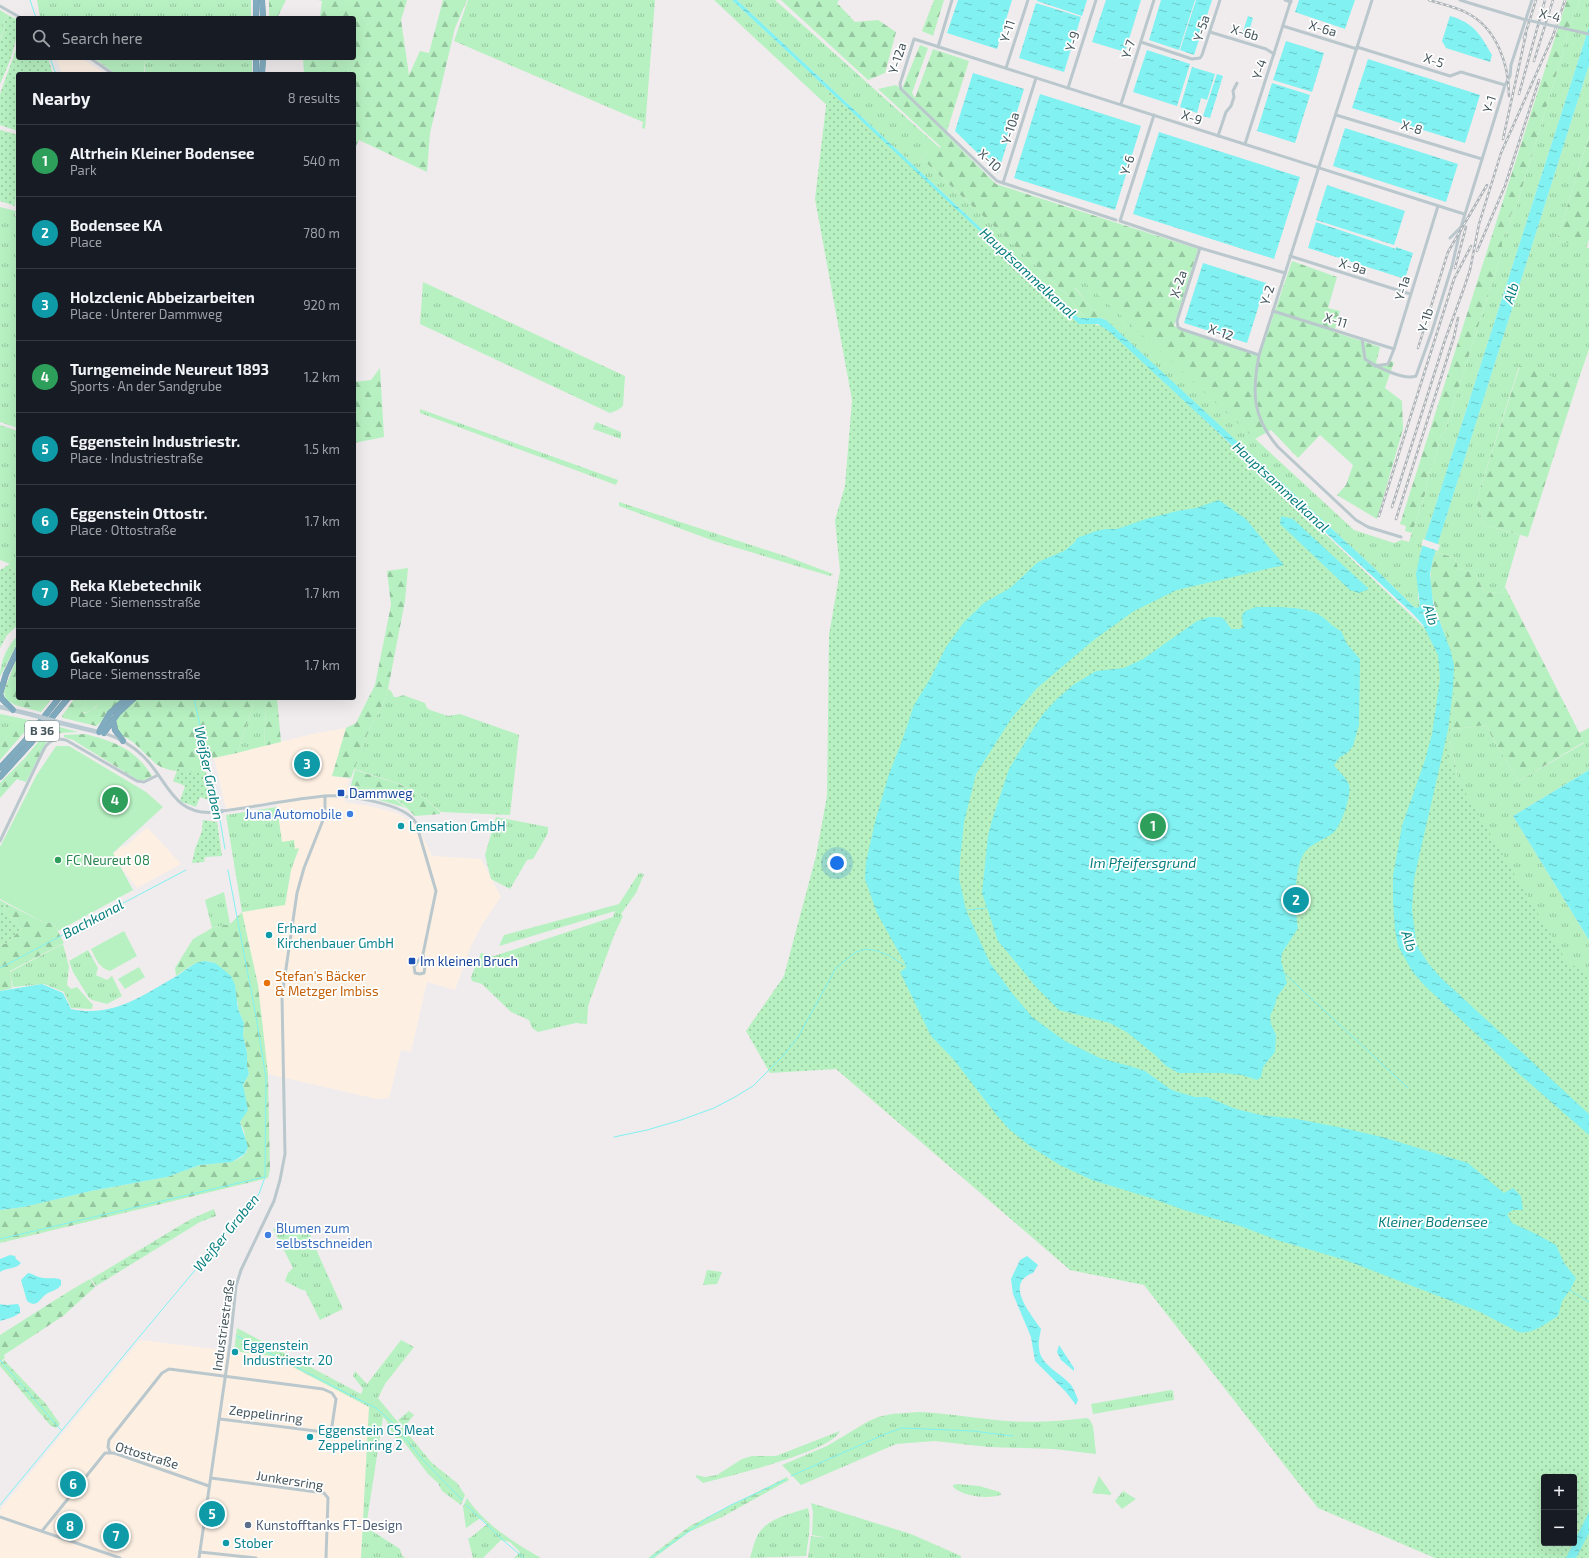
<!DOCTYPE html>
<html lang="en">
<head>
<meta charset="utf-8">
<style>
	:root { --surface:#171b24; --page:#242831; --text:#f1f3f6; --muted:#9ea1a6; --line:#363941; --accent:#b45309 }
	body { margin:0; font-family:"Exo 2",sans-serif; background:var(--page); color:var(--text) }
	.controls { position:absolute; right:12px; bottom:12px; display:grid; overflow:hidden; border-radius:4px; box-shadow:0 4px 16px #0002 }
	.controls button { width:36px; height:36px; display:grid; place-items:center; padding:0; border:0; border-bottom:1px solid var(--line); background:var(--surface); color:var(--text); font:20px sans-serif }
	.you { position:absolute; left:837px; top:863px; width:14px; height:14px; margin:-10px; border:3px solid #fff; border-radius:50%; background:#1a73e8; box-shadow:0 0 0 6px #1a73e833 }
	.badge { display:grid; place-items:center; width:26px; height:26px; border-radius:50%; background:var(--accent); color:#fff; font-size:13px; font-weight:700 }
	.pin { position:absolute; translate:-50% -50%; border:2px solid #fff; box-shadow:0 1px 4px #0006 }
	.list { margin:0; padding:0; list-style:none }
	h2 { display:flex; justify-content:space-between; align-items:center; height:52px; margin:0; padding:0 16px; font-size:17px }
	h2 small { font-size:13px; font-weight:400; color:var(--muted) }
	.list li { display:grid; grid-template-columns:26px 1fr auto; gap:12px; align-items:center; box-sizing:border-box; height:72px; padding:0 16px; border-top:1px solid var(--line) }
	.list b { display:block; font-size:15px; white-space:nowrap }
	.list p { margin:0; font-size:13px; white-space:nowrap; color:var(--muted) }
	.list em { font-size:13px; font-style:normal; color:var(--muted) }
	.icon { flex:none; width:22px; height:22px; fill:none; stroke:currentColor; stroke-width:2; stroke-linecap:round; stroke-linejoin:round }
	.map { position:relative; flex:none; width:1589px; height:1558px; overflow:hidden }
	.search { position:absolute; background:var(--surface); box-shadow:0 4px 16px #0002; left:16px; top:16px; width:340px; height:44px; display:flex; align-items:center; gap:10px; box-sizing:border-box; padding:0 14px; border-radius:4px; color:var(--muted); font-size:15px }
	.panel { position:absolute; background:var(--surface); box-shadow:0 4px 16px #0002; left:16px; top:72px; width:340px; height:628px; border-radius:4px }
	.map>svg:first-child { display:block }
	.commercial { fill:#fdf0e3 }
	.grass { fill:url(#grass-tufts) }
	.forest { fill:url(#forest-firs) }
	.wetland { fill:url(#wetland-marsh) }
	.park { fill:url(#park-dots); fill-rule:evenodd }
	.pitch { fill:#b7f1c1 }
	.water { fill:url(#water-ripples) }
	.pier { fill:#f0eced }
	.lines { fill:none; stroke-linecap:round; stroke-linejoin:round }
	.stream { stroke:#81f1f1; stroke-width:1 }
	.highway-casing { stroke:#6c97ab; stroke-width:6 }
	.street { stroke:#bac8cd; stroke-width:3 }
	.secondary { stroke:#b9cad2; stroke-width:4.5 }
	.highway { stroke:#81acbf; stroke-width:5.5 }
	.rail-casing { stroke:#aeb4b8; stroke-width:2.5 }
	.rail { stroke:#fff; stroke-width:1; stroke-dasharray:3; stroke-linecap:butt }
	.street-bridge { stroke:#bac8cd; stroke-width:3 }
	.secondary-bridge { stroke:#b9cad2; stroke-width:4.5 }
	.transit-dot { fill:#1a4fb4; stroke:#fff; stroke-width:1.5 }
	.shop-dot { fill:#3f7fe0; stroke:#fff; stroke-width:1.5 }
	.culture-dot { fill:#0f9aa8; stroke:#fff; stroke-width:1.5 }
	.leisure-dot { fill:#2e9e5b; stroke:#fff; stroke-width:1.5 }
	.food-dot { fill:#e8710a; stroke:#fff; stroke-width:1.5 }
	.service-dot { fill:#5c6f8a; stroke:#fff; stroke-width:1.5 }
	.labels { text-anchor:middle; stroke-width:3.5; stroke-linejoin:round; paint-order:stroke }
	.shield { fill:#fff; stroke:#7c888c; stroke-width:1 }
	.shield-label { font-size:12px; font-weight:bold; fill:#44555b }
	.street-label { font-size:13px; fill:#44555b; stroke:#fff }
	.transit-label { font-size:13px; fill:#164399; stroke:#fff; text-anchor:start }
	.shop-label { font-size:13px; fill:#366cbe; stroke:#fff; text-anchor:end }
	.culture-label { font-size:13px; fill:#0d838f; stroke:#fff; text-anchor:start }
	.leisure-label { font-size:13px; fill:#27864d; stroke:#fff; text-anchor:start }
	.food-label { font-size:13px; fill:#c56008; stroke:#fff; text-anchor:start }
	.service-label { font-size:13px; fill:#4e5e75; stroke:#fff; text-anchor:start }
	.water-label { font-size:14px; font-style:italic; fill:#087f7f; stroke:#fff }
</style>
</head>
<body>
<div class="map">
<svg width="1589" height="1558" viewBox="0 0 1589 1558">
	<defs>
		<pattern id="grass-tufts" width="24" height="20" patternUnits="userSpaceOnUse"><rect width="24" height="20" fill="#b7f1c1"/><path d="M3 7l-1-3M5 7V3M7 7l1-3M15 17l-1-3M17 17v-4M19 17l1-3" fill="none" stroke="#96c6a0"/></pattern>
		<pattern id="forest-firs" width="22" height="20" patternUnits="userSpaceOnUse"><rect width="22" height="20" fill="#b7f1c1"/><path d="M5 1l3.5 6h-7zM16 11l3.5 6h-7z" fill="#96c6a0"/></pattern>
		<pattern id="wetland-marsh" width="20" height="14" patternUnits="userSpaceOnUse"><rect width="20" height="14" fill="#b7f1c1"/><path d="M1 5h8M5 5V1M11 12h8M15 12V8" fill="none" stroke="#96c6a0"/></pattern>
		<pattern id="park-dots" width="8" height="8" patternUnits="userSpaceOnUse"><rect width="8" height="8" fill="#b7f1c1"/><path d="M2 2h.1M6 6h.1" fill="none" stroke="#96c6a0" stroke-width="1.8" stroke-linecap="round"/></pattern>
		<pattern id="water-ripples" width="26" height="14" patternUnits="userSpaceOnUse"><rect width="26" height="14" fill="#81f1f1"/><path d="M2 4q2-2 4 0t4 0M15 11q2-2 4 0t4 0" fill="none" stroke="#6bc6c6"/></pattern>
	</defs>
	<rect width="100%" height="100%" fill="#f0eced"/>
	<g class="commercial">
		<polygon points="56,58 81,58 106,74 62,74"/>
		<polygon points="346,728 332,776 349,779 345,802 369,806 397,813 408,820 414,819 432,856 481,859 501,897 483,923 471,946 455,990 427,982 411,1052 401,1050 389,1098 377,1099 268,1074 258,985 242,912 285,904 291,870 299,849 295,849 282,842 276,801 226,809 214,758 317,733"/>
		<polygon points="147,827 181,864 137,888 120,866 113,854 121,847 126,846"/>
		<polygon points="140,1340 272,1356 369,1407 361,1558 0,1558 0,1510"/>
	</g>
	<g class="grass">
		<polygon points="37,0 251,0 251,18 40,18"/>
		<polygon points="468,0 655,0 645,129 642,128 643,122 454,41"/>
		<polygon points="714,0 732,0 1066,311 1072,324 1095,323 1098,331 1073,335"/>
		<polygon points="737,0 775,0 940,148 920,157 1068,296 1085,318 1079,318 1064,306"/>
		<path d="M1580,0H1589V27L1420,554L1418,597L1420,606L1417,608L1414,607L1371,565L1086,302L1075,287L1082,279L1354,530L1394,543L1402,540L1409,542L1427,488L1426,482L1438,451L1437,441L1445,431L1502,251V238L1510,225C1509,217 1510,214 1516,208L1565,45C1566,30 1575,15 1580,0Z"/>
		<polygon points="0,10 8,15 2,26 5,27 1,37 0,49"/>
		<polygon points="94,58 145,58 144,74 116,74"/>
		<rect x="145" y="58" width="107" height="16"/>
		<polygon points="1589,65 1589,136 1557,240 1589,248 1589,349 1577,384 1519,367 1476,501 1484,525 1520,535 1505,587 1501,593 1484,592 1475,573 1458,568 1455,558 1435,552"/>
		<polygon points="0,207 16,211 15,216 18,217 18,428 0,422"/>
		<polygon points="423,282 625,376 623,406 618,410 610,413 420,324"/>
		<polygon points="420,409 618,480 616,485 420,413"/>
		<polygon points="596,422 621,432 621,439 593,429"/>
		<polygon points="0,425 18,431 18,579 10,564 0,560"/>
		<polygon points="619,502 791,558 833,574 830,576 714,541 619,506"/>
		<path d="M18,635V642L0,677C0,661 7,647 18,635Z"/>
		<polygon points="388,689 391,691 394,697 398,697 403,695 425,703 427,708 430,710 448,716 460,714 519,735 510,815 441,812 421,795 400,784 354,769 367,735 386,697"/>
		<path d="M85,698H108C104,701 99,703 96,706C91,711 90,713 82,712L86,705Z"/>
		<polygon points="254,698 265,698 266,706 264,746 237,753 252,709"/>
		<polygon points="0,718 20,722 0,745"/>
		<polygon points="52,725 56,726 37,749 0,786 0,783 25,758"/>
		<polygon points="1486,725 1495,743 1519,781 1584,743 1579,733 1589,728 1589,770 1513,816 1589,940 1589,976 1568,965 1462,798 1448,730"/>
		<polygon points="351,785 381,790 407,808 379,800 352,796 349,794"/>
		<polygon points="277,807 282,842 294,840 295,849 299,848 291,870 285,905 242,912 226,815"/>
		<polygon points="496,817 548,827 548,833 533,859 527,860 510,889 491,879 485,855"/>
		<polygon points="639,873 644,874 636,893 621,914 623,916 615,933 588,1006 587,1024 576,1023 538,1032 532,1028 529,1020 511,1012 482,984 472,981 471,977 481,953 494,956 613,917 615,911 499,946 504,935 619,904"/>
		<polygon points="224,892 230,924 212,928 205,900"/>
		<polygon points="63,944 69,967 67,985 71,989 77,987 93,1005 92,1009 71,1008 64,992 44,984 13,987 10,972"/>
		<polygon points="88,950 98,968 96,975 107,980 112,976 122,996 107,1004 92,1000 89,998 73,972 69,961"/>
		<polygon points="301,1224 307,1227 319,1256 343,1309 320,1320 305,1290 302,1290 285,1281 288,1273 293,1268 273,1229"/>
		<polygon points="707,1270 722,1272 717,1284 703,1285"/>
		<polygon points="237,1328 361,1394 363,1389 353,1376 355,1371 367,1384 401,1340 414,1347 385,1384 378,1398 432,1463 457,1483 465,1495 461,1505 442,1491 438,1483 428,1474 404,1442 395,1438 386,1420 383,1417 366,1527 400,1549 402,1556 406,1558 361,1558 369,1407 272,1356 234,1351"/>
		<polygon points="1171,1390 1173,1391 1174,1400 1093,1414 1091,1404"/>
		<path d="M918,1412C944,1413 969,1417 995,1420C1025,1423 1056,1422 1087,1418L1090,1420L1093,1426L1096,1454L1054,1449L988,1447L935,1441L896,1444L801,1485L782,1465L827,1446L867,1422L878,1417L892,1414Z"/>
		<path d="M840,1431C831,1452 728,1476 703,1483L696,1477V1475L705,1477L717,1475L742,1459L752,1456H776Z"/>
		<polygon points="1099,1476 1111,1493 1111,1495 1092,1493"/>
		<path d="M958,1484L979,1486L1000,1492L1001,1495C986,1499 965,1497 953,1487V1485Z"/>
		<polygon points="1123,1491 1136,1499 1122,1509 1115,1501"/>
		<path d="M467,1498C485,1525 514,1542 541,1558H514L520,1552L510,1542L501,1540L483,1558H473L468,1538H470L487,1524L482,1519H479L466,1528L463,1507Z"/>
		<polygon points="811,1503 911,1534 961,1556 961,1558 808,1558 811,1536 827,1538 812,1535 813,1512"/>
		<path d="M808,1508C812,1524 808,1540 806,1556L750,1558C753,1549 755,1536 762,1529C773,1517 793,1513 808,1508Z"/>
	</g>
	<g class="forest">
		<polygon points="269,0 286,0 277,18 269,18"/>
		<polygon points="318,0 407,0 401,20 409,75 420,51 429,53 443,0 467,0 455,28 430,133 427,172 359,140 354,150 354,74 304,74 303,58 354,58 354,18 321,18 320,16 322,1"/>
		<polygon points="781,0 839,0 837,3 855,22 878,20 896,32 885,73 868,80"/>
		<polygon points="934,0 944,0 933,36 922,31"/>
		<path d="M1567,0H1580C1575,15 1566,30 1565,45L1516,208C1510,214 1509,217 1510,225L1502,238V251L1445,431L1437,441L1438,451L1426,482L1427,488L1412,533L1405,531L1406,526L1400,524Z"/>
		<polygon points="920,45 928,48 912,93 915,98 933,49 969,61 946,134 996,184 1198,249 1174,326 1260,355 1292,261 1337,277 1328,308 1340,311 1334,332 1380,347 1376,363 1387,366 1390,361 1394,362 1385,388 1402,401 1403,429 1377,519 1337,495 1346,485 1353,465 1320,435 1298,458 1271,430 1255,439 1082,280 1075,288 1086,302 1106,320 1100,318 1085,318 1068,296 920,157 941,147 878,89 896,85 902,89"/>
		<polygon points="1589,136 1589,239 1586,248 1557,240"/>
		<polygon points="1520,366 1577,384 1528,537 1484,525 1476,501"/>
		<polygon points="380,368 384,437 354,443 354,382 371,380"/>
		<path d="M1435,552L1455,558L1458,568L1475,573L1484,592L1501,593L1505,587L1584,742L1519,781L1495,743L1486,725L1448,730L1462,798L1568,965L1582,970L1589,976L1441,978L1447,640C1435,608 1424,587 1435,552Z"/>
		<polygon points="408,568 405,601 388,689 386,697 367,735 351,778 332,776 346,728 356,723 375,685 391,605 387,571"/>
		<polygon points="18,655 18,698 52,698 41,712 15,705 5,699 4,691"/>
		<path d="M75,698H85L86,705L82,712L84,713C96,712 98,700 109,698C113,697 118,698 123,698L107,712L101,722L96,726L63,718L62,716Z"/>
		<polygon points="138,698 254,698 252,709 237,753 204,760 204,775 170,770 161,767 156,764 133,742 118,733 116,722 118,717"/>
		<polygon points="265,698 277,698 281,742 264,746 266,706"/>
		<polygon points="0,714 34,721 0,760 0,745 19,722 0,718"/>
		<polygon points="56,726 78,732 60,733 47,741 26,782 17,779 0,798 0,786 37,749"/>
		<path d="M85,734C108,740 129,746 145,766C147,769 150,772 152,776L144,780H138L73,740L64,737V735Z"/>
		<polygon points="355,770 399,784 421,795 440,812 440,814 415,816 403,804 381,790 351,785"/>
		<polygon points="7,904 45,923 53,922 64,943 10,971 12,988 0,991 0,945 7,943 21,929 4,910"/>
		<path d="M242,912L258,985L268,1074L270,1169L268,1178L0,1243V1210L24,1207L91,1191L167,1177L200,1165L232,1162L242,1157L247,1152L244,1131L240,1122L243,1116L244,1092L243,1085L249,1074L247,1067V1053L243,1035L244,1023L238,1009V1003L215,963C198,958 189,967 176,976L175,968L193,939L212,928L230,924Z"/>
		<polygon points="90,1279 95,1287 63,1316 4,1355 5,1358 0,1362 0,1335 71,1290"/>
	</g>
	<g class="wetland">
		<polygon points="214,1209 216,1216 200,1222 96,1286 91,1279 191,1219"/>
		<polygon points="4,1360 46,1404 60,1424 56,1428 50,1425 0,1366 0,1363"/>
		<polygon points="409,1411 414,1415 404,1427 398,1420"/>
		<polygon points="787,1477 789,1480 722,1517 689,1532 654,1558 648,1558 690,1526"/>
	</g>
	<g class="park">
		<path d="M8,15L18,20C18,43 9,64 0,84V42L5,27L2,26Z"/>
		<polygon points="18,44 18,58 48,58 53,74 18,74 18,131 0,125 0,94"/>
		<path d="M828,89L1079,323L1105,326L1433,636L1446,631L1456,672L1447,762L1567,962L1589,974V1558H1435L1318,1508L1144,1285L1070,1270L836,1069L770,1073L746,1031L784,976L816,856L827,796L829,635L840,571L835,520L845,486L852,400L815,199ZM1544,1477H1574V1543H1544Z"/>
		<polygon points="0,130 15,134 18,137 18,176 15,206 0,201"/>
		<polygon points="10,564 18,579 18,625 7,635 0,648 0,570"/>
		<polygon points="178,768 191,773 192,771 206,772 211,801 200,797 196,807 180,801 185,786 173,781"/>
		<polygon points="203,820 217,822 222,856 205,857 204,862 192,863 195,849 202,831"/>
		<polygon points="0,900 7,904 4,910 21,929 7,943 0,945"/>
	</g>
	<g class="pitch">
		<polygon points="56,746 69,746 146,792 163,807 113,853 133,890 58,931 53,922 45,923 0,899 0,847 36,776"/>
		<path d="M124,931L137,956L110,971C99,968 96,959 91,949Z"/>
		<polygon points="139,967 145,977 125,989 118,979"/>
	</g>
	<g class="water">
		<polygon points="732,0 737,0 1064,306 1079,318 1100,318 1106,320 1371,565 1414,607 1417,608 1420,606 1416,574 1420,554 1589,27 1589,65 1433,559 1430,574 1433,603 1451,652 1454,666 1453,688 1448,730 1414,879 1412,910 1416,941 1419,949 1428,963 1441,978 1589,1114 1589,1135 1519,1074 1424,985 1412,971 1398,946 1395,930 1393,901 1393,876 1402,826 1425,760 1432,734 1440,679 1438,655 1423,625 1413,614 1110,332 1098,324 1079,324"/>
		<polygon points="958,0 1012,0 997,49 947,33"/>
		<polygon points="1037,0 1087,0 1082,16 1037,1"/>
		<polygon points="1106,0 1141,0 1125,52 1092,42"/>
		<polygon points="1161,0 1195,0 1179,50 1149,40"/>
		<polygon points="1196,0 1212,0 1194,55 1180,50"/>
		<polygon points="1299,0 1355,0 1345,29 1295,12"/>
		<polygon points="1036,3 1081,17 1064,72 1019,58"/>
		<polygon points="1248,16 1253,18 1247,37 1242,35"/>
		<path d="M1450,16C1474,23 1480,34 1492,55L1490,62L1446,48L1442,41Z"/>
		<polygon points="1286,41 1324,53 1312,92 1273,80"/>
		<polygon points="1147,50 1190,64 1177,106 1133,92"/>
		<polygon points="1368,59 1480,95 1465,143 1352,108"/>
		<polygon points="1192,67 1215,74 1207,100 1201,98 1197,113 1180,107"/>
		<polygon points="973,73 1024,89 998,173 955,131"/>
		<polygon points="1217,74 1223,76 1210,118 1203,116"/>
		<polygon points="1272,83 1310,95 1295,143 1257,131"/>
		<polygon points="1040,94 1141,126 1115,210 1014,178"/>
		<polygon points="1345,128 1458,164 1446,202 1333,166"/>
		<polygon points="1159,132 1300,177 1274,259 1133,214"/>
		<polygon points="1327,185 1405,211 1394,245 1316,220"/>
		<polygon points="1316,222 1396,249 1396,247 1413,253 1405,279 1308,248"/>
		<polygon points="1203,263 1266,283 1247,343 1184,323"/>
		<path d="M1219,500L1246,519L1284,565L1177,590L1134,611L1095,639L1036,689L1011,719L976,774L964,822L960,860L959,878L966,910L990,963L1012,993L1032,1017L1065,1041L1100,1058L1133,1067L1145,1071L1170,1089L1178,1092L1195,1097H1207L1236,1109L1261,1115L1297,1119L1343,1128L1382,1137L1468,1163L1504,1193L1513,1188L1521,1196L1523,1210H1513L1507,1214L1512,1223L1534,1233L1556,1245L1564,1263L1576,1278L1570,1290L1562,1301L1558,1316C1546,1323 1532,1335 1518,1332L1480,1312L1345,1260L1277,1240L1240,1226L1184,1210L1151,1198L1092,1180L1060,1165L1031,1147L1009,1129L995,1113L954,1060L931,1036L900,972L907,967L877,913L865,879L866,862L876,818L889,774L902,741L914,705L930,679L946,647L964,622L984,603L1010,588L1038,562L1064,551L1074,543L1077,538L1096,531L1106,529H1117L1146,519L1177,511L1196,508Z"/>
		<polygon points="1281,516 1293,519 1369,589 1359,593 1350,590 1280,524"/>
		<path d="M1256,607C1272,607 1304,606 1318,614C1327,619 1332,627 1341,631L1347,644L1360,659L1359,725L1353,746L1347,753L1340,757L1334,765C1338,772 1346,776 1349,785C1352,794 1341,827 1333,833C1322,842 1309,843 1302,857C1294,873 1295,910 1298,928L1282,953L1281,961L1287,983L1277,997L1275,1005L1270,1016L1271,1024L1276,1035L1275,1052L1263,1067L1261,1077L1257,1080L1242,1075L1222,1073H1179L1166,1066L1155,1055L1128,1033L1110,1023L1059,1010L1037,988L998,941L982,893L988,836L992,820L1009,769L1033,729L1043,714L1057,699L1073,685L1096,671L1124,668L1143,659L1197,621L1209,617H1221L1225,620L1231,629H1240L1243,627L1242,615L1245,611Z"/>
		<polygon points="1589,770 1589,940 1513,816"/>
		<path d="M205,961L215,963L224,970L231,976L235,985L238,1009L244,1023L243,1035L247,1053V1066L249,1074L243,1085L248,1110L240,1122L248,1147L245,1154L232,1162L200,1165L167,1177L91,1191L24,1207L0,1210V991L42,984L63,993L71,1009C112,1018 142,996 175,977C186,971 192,962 205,961Z"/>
		<path d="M10,1255L15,1256L16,1259L21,1263C15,1270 7,1267 0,1272V1259Z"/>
		<path d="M1027,1256L1038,1265L1033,1273C1004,1283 1030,1313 1041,1329C1040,1335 1038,1342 1039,1348C1040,1365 1061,1373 1071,1385C1074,1389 1076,1395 1078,1400L1076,1405L1066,1392L1035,1361L1031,1337L1013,1294L1011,1279L1020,1260Z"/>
		<path d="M28,1273C34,1274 38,1278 44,1278C51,1279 55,1277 61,1280V1285C57,1290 54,1290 48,1293C39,1298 38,1309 27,1301L21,1280Z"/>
		<path d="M0,1304C8,1306 11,1304 18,1304L20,1308V1313L13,1317L0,1321Z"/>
		<polygon points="1059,1345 1074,1368 1074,1371 1061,1360 1057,1352"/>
		<polygon points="1589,1512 1589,1533 1576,1558 1566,1558"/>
	</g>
	<polygon class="pier" points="1423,539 1440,545 1438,551 1421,545"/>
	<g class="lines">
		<g class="stream">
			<polyline points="30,0 36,18"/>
			<polyline points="50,58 56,74"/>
			<polyline points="194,698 219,811"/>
			<polyline points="219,814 225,849"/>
			<polyline points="966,910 986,908"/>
			<polyline points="0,968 186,870"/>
			<polyline points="1285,974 1408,1088"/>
			<polyline points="614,1137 647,1130 681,1120 714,1108 735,1097 753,1086 783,1056 798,1037 836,968 856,952 866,949 878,951 890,956 907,967"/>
			<polyline points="0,1239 264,1177"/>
			<polyline points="1570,1290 1589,1302"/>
			<polyline points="237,1336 354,1397 376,1408 392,1422 422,1459 462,1500"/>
			<polyline points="0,1360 61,1430"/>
			<polyline points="791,1476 885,1434 902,1428 973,1431 1013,1436"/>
			<polyline points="0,1505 135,1342 253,1201 259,1194 265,1177 266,1078 256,1016 228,870"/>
			<polyline points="466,1505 505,1542 524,1558"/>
			<polyline points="651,1558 709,1517 731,1505 785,1480"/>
		</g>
		<defs>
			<g id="highway">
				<polyline points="256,0 256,18"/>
				<polyline points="262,0 263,18"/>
				<polyline points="256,74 256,58"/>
				<polyline points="262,74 263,58"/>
				<polyline points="0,694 6,674 18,649"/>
				<polyline points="0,694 2,699 13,710"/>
				<polyline points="113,720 115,730 123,741"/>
				<polyline points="99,732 110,713 127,698"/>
				<polyline points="104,733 118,713 134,698"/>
				<polyline points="0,768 24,742 59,698"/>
				<polyline points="0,777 30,744 68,698"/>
			</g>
		</defs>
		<use href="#highway" class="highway-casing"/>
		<g class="street">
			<polyline points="1285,0 1291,2"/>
			<path d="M1372,0L1259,355C1252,392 1252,417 1278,447L1356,520L1368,527L1401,537"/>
			<polyline points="1460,0 1476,5"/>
			<polyline points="0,6 21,18"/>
			<polyline points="1283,26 1357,49"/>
			<polyline points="1210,32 1266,49 1274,54"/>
			<polyline points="1141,42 1192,59 1200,58 1202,55 1220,0"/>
			<polyline points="938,47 952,0"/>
			<polyline points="1357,47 1450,76 1461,72 1505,85"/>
			<polyline points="90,58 113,74"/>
			<polyline points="1006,68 1028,0"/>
			<polyline points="1068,88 1096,0"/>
			<polyline points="1121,104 1154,0"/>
			<polyline points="1154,115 1120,221 1200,248 1285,273"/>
			<polyline points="1336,115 1482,159"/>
			<polyline points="1218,136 1226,112 1231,106 1234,97 1233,91 1237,83"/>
			<polyline points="1245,144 1291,0"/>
			<polyline points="1003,183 1036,78"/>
			<polyline points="1116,220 997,181 901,89 900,84 914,39 1464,214"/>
			<polyline points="1450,238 1461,227 1505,85 1510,76 1511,65 1532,0"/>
			<polyline points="1200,248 1177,321 1178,327 1181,329 1259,355"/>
			<polyline points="1290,256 1410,294"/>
			<polyline points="1273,311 1394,349"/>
			<path d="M1362,339L1365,359C1375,366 1404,381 1416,376L1432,331L1452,266L1461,227"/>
			<polyline points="1375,366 1388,364 1394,349 1438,206"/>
			<path d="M104,733C119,738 132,745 143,756C168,780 173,817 216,812"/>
			<path d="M222,811C256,807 291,799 325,796C346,795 406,803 416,823L436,891L423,954L414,967L415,973L420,974L424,973L425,966L423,954"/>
			<path d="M0,841L44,749C49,740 56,738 66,740L137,781L144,782L158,775"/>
			<polyline points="110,1452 108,1447 109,1440 162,1373 169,1369 323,1389 332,1393 336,1399 332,1426 328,1431 324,1432 220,1419"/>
			<polyline points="211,1478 324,1493 328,1498 326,1558"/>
			<polyline points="0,1517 120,1558"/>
			<polyline points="42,1531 105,1453 114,1453 209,1486"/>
			<polyline points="200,1552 256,1558"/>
			<polyline points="199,1558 230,1344 236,1286 241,1270 274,1201 280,1180 285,1154 282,996 297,893 304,868 323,820 325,810 325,796"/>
		</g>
		<g class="secondary">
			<polyline points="0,707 33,715"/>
			<polyline points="61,723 102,733"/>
			<polyline points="216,812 222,811"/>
		</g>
		<use href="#highway" class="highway"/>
		<defs>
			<g id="rail">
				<path d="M1429,0C1441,4 1456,7 1467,13C1497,28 1509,65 1509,96"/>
				<polyline points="1524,38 1536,0"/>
				<polyline points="1534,61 1553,0"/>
				<polyline points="1519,94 1545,0"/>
				<polyline points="1503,139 1526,34"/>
				<polyline points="1477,251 1505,186 1539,80"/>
				<polyline points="1455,268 1466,227"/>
				<polyline points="1418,348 1448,252 1487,185"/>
				<polyline points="1392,507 1445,340 1464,288 1470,270 1479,224 1501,153 1553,36 1565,0"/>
				<polyline points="1379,516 1454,279 1471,246"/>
				<polyline points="1396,519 1454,337 1458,318"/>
			</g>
		</defs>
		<use href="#rail" class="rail-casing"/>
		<use href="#rail" class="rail"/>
		<polyline class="street-bridge" points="1476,5 1523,19 1589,34"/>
		<polyline class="secondary-bridge" points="33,715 61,723"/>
	</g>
	<g class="transit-dot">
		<rect x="337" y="789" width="8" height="8" rx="2"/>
		<rect x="408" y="957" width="8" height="8" rx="2"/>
	</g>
	<g class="shop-dot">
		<circle cx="350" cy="814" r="4"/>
		<circle cx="268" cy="1235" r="4"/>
	</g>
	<g class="culture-dot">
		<circle cx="401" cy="826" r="4"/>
		<circle cx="269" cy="935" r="4"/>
		<circle cx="235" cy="1352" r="4"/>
		<circle cx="310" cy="1437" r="4"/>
		<circle cx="226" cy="1543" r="4"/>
	</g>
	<circle class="leisure-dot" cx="58" cy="860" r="4"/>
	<circle class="food-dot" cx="267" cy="983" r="4"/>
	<circle class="service-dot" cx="248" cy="1525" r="4"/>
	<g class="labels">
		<rect class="shield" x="25" y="721" width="34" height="20" rx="3"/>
		<g class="shield-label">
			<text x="42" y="735">B 36</text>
		</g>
		<g class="street-label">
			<text transform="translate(1550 15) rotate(14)" y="5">X-4</text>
			<text transform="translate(1201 28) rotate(-72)" y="5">Y-5a</text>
			<text transform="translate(1323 28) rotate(17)" y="5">X-6a</text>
			<text transform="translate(1007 31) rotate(-72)" y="5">Y-11</text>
			<text transform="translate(1245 32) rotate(17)" y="5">X-6b</text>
			<text transform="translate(1072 41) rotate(-73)" y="5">Y-9</text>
			<text transform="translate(1128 49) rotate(-72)" y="5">Y-7</text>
			<text transform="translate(897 58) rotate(-72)" y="5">Y-12a</text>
			<text transform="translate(1434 60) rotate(18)" y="5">X-5</text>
			<text transform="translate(1259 69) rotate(-72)" y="5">Y-4</text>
			<text transform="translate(1489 104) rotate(-72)" y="5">Y-1</text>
			<text transform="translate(1192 117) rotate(18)" y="5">X-9</text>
			<text transform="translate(1412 127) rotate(17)" y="5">X-8</text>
			<text transform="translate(1010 128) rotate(-73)" y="5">Y-10a</text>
			<text transform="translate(990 160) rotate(43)" y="5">X-10</text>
			<text transform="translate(1127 165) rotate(-72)" y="5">Y-6</text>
			<text transform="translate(1353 266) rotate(17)" y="5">X-9a</text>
			<text transform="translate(1178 284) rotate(-72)" y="5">X-2a</text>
			<text transform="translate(1402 288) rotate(-73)" y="5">Y-1a</text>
			<text transform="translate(1267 295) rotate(-72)" y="5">Y-2</text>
			<text transform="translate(1336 320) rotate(17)" y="5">X-11</text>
			<text transform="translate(1425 320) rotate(-73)" y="5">Y-1b</text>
			<text transform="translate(1221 332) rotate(19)" y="5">X-12</text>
			<text transform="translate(223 1325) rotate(-82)" y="5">Industriestraße</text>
			<text transform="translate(266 1414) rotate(7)" y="5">Zeppelinring</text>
			<text transform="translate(147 1455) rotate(17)" y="5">Ottostraße</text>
			<text transform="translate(290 1480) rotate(9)" y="5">Junkersring</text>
		</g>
		<g class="transit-label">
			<text x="349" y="798">Dammweg</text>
			<text x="420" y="966">Im kleinen Bruch</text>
		</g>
		<g class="shop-label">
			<text x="342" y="819">Juna Automobile</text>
			<text x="276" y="1233" text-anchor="start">Blumen zum<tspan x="276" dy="15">selbstschneiden</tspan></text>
		</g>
		<g class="culture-label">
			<text x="409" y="831">Lensation GmbH</text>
			<text x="277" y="933">Erhard<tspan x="277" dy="15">Kirchenbauer GmbH</tspan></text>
			<text x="243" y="1350">Eggenstein<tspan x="243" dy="15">Industriestr. 20</tspan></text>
			<text x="318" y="1435">Eggenstein CS Meat<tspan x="318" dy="15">Zeppelinring 2</tspan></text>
			<text x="234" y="1548">Stober</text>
		</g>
		<g class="leisure-label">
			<text x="66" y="865">FC Neureut 08</text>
		</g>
		<g class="food-label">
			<text x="275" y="981">Stefan's Bäcker<tspan x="275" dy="15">&amp; Metzger Imbiss</tspan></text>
		</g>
		<g class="service-label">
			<text x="256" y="1530">Kunstofftanks FT-Design</text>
		</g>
		<g class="water-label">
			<text transform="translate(1028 273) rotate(43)" y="5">Hauptsammelkanal</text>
			<text transform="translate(1511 293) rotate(-72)" y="5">Alb</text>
			<text transform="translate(1281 487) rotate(43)" y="5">Hauptsammelkanal</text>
			<text transform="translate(1431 615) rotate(72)" y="5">Alb</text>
			<text transform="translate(209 773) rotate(78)" y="5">Weißer Graben</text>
			<text x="1143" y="868">Im Pfeifersgrund</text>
			<text transform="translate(93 919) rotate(-28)" y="5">Bachkanal</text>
			<text transform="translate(1409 941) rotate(71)" y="5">Alb</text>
			<text x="1433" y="1227">Kleiner Bodensee</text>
			<text transform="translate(226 1233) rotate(-51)" y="5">Weißer Graben</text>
		</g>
	</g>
</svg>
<div class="controls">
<button>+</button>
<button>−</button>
</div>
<div class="you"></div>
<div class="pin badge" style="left:1153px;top:826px;background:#2e9e5b">1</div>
<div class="pin badge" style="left:1296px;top:900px;background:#0f9aa8">2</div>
<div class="pin badge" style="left:307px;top:764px;background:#0f9aa8">3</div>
<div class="pin badge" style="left:115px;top:800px;background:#2e9e5b">4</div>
<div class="pin badge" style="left:212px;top:1514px;background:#0f9aa8">5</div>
<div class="pin badge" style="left:73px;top:1484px;background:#0f9aa8">6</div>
<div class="pin badge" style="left:116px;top:1536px;background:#0f9aa8">7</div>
<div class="pin badge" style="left:70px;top:1526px;background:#0f9aa8">8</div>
<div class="search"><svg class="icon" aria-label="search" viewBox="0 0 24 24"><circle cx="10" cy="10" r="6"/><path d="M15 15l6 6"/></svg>Search here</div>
<section class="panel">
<h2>Nearby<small>8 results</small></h2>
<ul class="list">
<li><span class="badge" style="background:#2e9e5b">1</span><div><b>Altrhein Kleiner Bodensee</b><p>Park</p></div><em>540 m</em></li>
<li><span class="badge" style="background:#0f9aa8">2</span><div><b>Bodensee KA</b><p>Place</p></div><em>780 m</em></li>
<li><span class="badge" style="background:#0f9aa8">3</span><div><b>Holzclenic Abbeizarbeiten</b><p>Place · Unterer Dammweg</p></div><em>920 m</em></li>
<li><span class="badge" style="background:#2e9e5b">4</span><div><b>Turngemeinde Neureut 1893</b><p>Sports · An der Sandgrube</p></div><em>1.2 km</em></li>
<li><span class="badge" style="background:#0f9aa8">5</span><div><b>Eggenstein Industriestr.</b><p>Place · Industriestraße</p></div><em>1.5 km</em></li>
<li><span class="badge" style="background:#0f9aa8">6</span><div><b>Eggenstein Ottostr.</b><p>Place · Ottostraße</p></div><em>1.7 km</em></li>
<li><span class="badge" style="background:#0f9aa8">7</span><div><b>Reka Klebetechnik</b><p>Place · Siemensstraße</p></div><em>1.7 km</em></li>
<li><span class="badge" style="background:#0f9aa8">8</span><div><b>GekaKonus</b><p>Place · Siemensstraße</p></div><em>1.7 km</em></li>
</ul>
</section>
</div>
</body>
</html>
